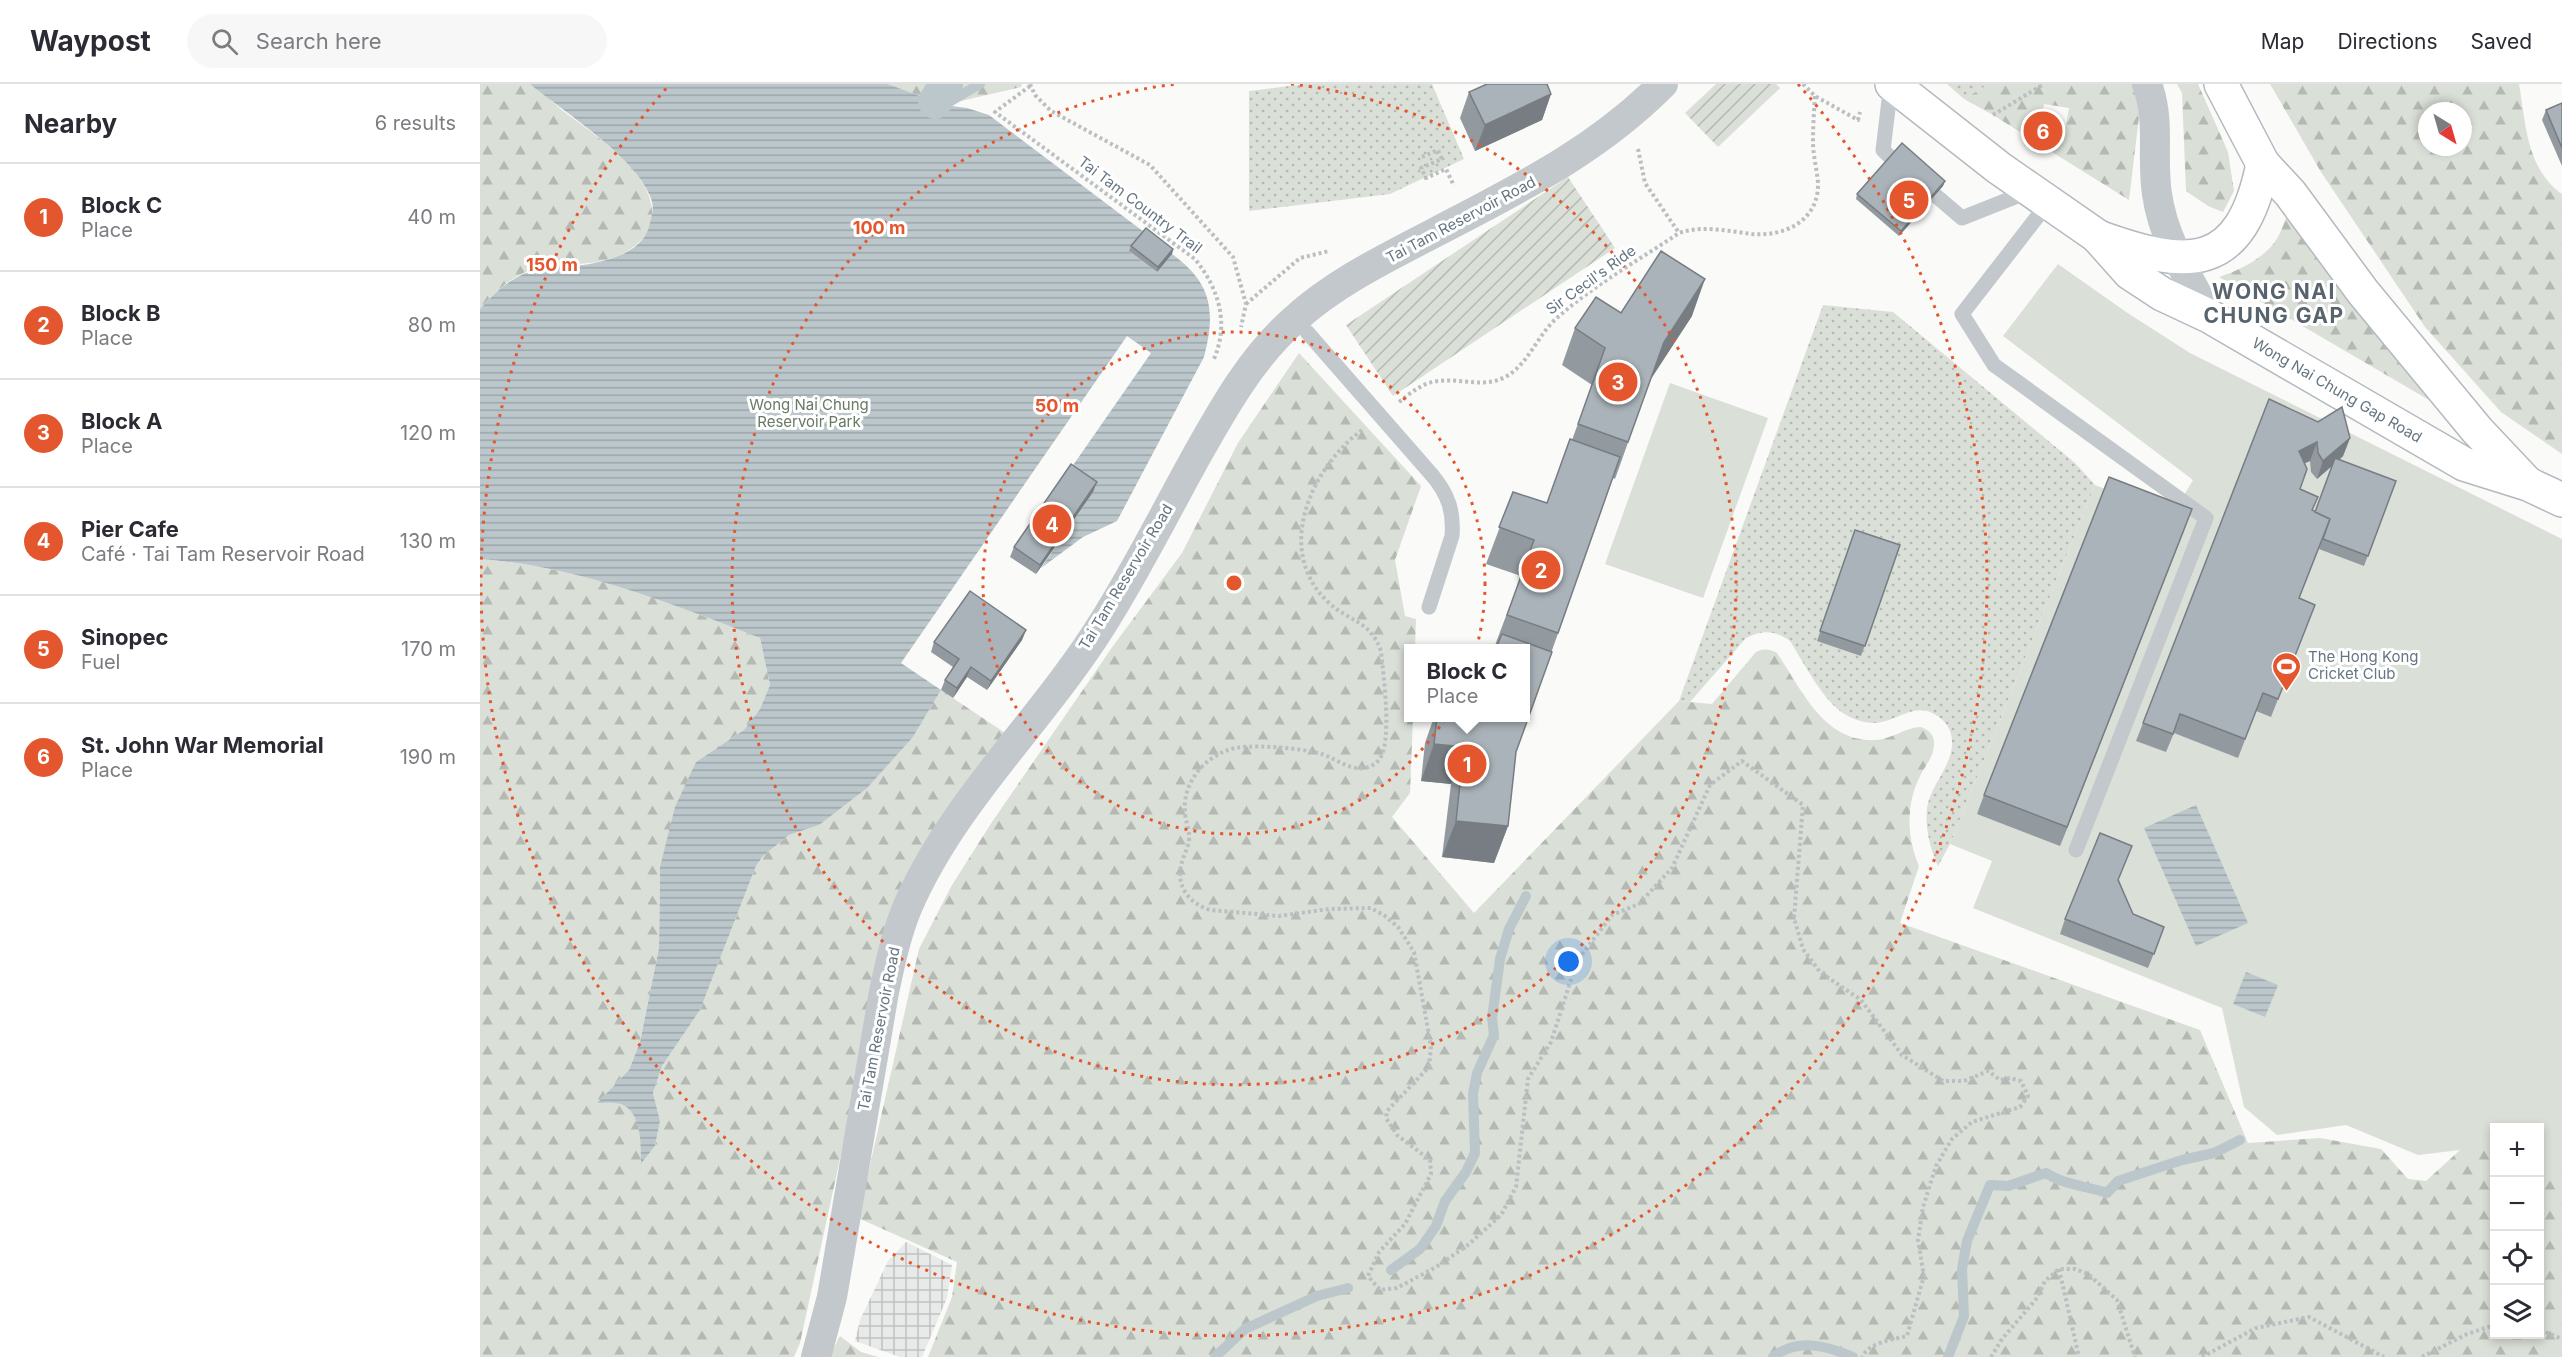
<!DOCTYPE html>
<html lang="en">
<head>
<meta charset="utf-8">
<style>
	:root { --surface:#fff; --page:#f7f7f7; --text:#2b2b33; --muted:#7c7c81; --line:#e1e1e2; --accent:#e4572e }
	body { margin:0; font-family:Inter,sans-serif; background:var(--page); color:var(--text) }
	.controls { position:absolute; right:18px; bottom:18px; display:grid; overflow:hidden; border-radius:0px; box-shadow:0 3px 9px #0003 }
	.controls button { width:54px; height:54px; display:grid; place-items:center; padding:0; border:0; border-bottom:2px solid var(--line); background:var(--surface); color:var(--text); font:30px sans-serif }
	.compass { position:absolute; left:1938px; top:18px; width:54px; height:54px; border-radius:50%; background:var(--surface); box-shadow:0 3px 9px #0003; rotate:143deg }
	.you { position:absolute; left:1089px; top:878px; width:21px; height:21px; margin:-15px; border:4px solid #fff; border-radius:50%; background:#1a73e8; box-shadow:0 0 0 9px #1a73e833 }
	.badge { display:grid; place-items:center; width:39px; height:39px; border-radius:50%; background:var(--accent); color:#fff; font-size:20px; font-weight:700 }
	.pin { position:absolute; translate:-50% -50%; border:3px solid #fff; box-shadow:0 2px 6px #0006 }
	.popup { position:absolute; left:924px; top:560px; width:126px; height:78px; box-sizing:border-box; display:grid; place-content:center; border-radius:0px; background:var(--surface); filter:drop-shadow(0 2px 4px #0005); font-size:20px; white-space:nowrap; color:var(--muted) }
	.popup b { font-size:22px; color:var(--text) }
	.popup::after { content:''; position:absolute; left:50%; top:100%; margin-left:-12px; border:12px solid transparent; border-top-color:var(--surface) }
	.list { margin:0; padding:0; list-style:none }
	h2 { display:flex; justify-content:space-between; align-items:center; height:78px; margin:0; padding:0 24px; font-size:26px }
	h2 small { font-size:20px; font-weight:400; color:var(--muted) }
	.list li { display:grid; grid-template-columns:39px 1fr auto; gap:18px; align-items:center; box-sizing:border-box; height:108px; padding:0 24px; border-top:2px solid var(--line) }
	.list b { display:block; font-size:22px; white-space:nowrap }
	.list p { margin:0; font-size:20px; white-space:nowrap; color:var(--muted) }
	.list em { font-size:20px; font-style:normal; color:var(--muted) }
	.icon { flex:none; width:33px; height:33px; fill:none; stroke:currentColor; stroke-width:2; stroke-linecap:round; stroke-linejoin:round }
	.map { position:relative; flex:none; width:2082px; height:1273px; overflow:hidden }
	header { display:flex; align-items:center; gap:36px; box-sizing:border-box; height:84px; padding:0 30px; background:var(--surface); border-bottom:2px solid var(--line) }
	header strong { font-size:28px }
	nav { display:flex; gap:33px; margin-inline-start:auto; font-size:21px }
	.search { width:420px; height:54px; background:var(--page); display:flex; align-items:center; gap:15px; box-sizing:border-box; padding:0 21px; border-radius:33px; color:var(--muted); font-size:22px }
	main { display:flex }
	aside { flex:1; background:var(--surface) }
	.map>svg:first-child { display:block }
	.industrial { fill:url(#industrial-grid) }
	.grass { fill:url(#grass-dots) }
	.forest { fill:url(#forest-firs); fill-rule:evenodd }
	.garden { fill:url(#garden-furrows) }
	.pitch { fill:#dadfd7 }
	.water { fill:url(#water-rules) }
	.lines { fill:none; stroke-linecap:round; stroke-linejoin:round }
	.stream { stroke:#bbc7cb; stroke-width:10 }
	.canal { stroke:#bbc7cb; stroke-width:34 }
	.secondary-casing { stroke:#b3babf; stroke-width:36 }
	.path { stroke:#bbbfc2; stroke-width:4; stroke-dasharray:3 3; stroke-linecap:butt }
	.lane { stroke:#c3c8cc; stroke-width:15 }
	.street { stroke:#c3c8cc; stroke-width:30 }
	.secondary { stroke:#fff; stroke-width:33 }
	.lane-bridge { stroke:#c3c8cc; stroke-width:15 }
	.wall { fill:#929a9f; fill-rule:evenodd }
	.shaded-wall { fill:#777d82 }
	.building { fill:#aab3b9; stroke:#777d82; stroke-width:1.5 }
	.ring { fill:none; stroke:#e4572e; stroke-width:3; stroke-dasharray:3 6 }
	.labels { text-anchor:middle; stroke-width:6; stroke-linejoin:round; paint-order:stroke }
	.street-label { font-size:15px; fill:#657683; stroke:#fff }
	.park-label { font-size:15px; fill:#687a64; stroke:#fff }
	.poi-label { font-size:15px; fill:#657683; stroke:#fff; text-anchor:start }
	.district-label { font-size:21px; font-weight:bold; letter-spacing:1.5px; fill:#57646e; stroke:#fff }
	.centre { fill:#e4572e; stroke:#fff; stroke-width:3 }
	.ring-label { font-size:18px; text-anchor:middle; font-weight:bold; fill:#e4572e; stroke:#fff; stroke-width:6; stroke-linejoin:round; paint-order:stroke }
</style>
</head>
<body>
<header>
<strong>Waypost</strong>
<div class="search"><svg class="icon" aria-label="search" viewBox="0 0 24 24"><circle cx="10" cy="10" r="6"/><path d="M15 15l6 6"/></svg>Search here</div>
<nav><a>Map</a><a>Directions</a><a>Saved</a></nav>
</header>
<main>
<aside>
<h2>Nearby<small>6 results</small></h2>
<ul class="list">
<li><span class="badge">1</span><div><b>Block C</b><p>Place</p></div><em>40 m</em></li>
<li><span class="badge">2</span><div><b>Block B</b><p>Place</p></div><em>80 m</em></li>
<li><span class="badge">3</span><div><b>Block A</b><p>Place</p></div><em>120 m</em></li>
<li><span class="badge">4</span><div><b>Pier Cafe</b><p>Café · Tai Tam Reservoir Road</p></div><em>130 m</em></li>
<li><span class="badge">5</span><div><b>Sinopec</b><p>Fuel</p></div><em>170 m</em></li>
<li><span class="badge">6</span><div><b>St. John War Memorial</b><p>Place</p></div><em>190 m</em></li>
</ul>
</aside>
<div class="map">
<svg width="2082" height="1273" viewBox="0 0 2082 1273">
	<defs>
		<pattern id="industrial-grid" width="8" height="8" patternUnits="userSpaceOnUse" patternTransform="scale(1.5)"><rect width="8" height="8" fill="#e8e9e9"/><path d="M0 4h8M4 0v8" fill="none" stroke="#c0c1c2"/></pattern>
		<pattern id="grass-dots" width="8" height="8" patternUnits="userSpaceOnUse" patternTransform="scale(1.5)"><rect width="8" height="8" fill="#dadfd7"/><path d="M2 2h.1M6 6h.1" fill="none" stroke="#b4b9b4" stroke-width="1.8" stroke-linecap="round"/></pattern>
		<pattern id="forest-firs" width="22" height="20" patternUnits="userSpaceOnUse" patternTransform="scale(1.5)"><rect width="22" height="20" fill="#dadfd7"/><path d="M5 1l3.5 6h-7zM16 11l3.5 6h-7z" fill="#b4b9b4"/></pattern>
		<pattern id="garden-furrows" width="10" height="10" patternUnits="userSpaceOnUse" patternTransform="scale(1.5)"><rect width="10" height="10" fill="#dadfd7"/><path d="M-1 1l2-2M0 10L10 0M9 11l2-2" fill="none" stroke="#b4b9b4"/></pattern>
		<pattern id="water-rules" width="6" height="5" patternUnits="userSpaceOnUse" patternTransform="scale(1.5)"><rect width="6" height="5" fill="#bbc7cb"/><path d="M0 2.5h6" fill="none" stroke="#9ca6aa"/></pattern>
	</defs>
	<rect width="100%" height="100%" fill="#fafaf8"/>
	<polygon class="industrial" points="426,1158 472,1181 467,1214 442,1273 420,1273 375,1257 380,1236 408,1177"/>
	<g class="grass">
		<polygon points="825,0 952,0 984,75 910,110 769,127 769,7"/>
		<polygon points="1467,0 1509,0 1484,15"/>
		<path d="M1343,221L1413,228L1595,379L1615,401L1470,760L1458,782C1450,764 1445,745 1447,724C1451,698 1480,675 1470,647C1468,641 1464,637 1459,633C1435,615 1418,638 1394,639C1385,639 1376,636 1368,632C1345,621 1324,579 1310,557C1295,546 1282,546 1266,554L1210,618L1199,617Z"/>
	</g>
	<g class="forest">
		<path d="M0,0C10,0 42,0 50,0C59,3 74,20 82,26C115,52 193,99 167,150C165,153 161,156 158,159C125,189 83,174 46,188C28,195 12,211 0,225Z"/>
		<polygon points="408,0 542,0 541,3 464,21"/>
		<path d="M1509,0H1653L1661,16L1649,116L1513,31L1484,15ZM1564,20L1589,24L1584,51L1559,46Z"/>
		<polygon points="1697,0 1718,0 1748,68 1754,107 1743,128 1728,122 1706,107 1702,9"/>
		<path d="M1790,0H2039C2046,40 2046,84 2082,110V370L2021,328L1945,243L1841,88ZM1947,27H1983V63H1947Z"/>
		<path d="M1807,131L1966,326L1739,193C1760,186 1787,173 1798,153C1802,146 1804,138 1807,131Z"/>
		<path d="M819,269L941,402L915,476L925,532L936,535L935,564H928V634H933L930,709L912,733L994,829L1199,617L1232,620L1276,568C1284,564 1290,565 1297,569C1322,606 1344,659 1396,656C1412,655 1426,643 1441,643C1449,646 1455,652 1454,660C1454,672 1446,681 1441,690C1426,719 1426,752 1439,782L1420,839L1720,946L1768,1059L1840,1054L1901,1065L1928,1095L1946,1097L2001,1047L2014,1051V1250H2060V1066L2082,1074V1273H448L472,1213L477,1178L378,1134L439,865L472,801L512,738L633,562L702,469L758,359Z"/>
		<path d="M0,475C96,482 190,519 280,554L290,601L280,625L264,646L216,678L180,783L179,864L160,958L149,986L118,1018C124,1019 131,1018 138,1019C162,1023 161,1060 162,1079L175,1062L180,1037L173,1009L182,982L220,926L276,782L283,772L309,751L339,741L433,653L461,606L531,653L408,854L320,1259L314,1273H0Z"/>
		<polygon points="360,1252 381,1268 398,1273 349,1273"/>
	</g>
	<g class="garden">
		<polygon points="1236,0 1296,0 1300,4 1238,63 1205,29"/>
		<polygon points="1088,93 1135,164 913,312 866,241"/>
	</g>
	<g class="pitch">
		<polygon points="1578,180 1646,228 1710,269 2082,455 2082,1088 2060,1079 2060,1044 2014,1044 2014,1062 1938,1071 1866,1041 1797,1051 1764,1023 1742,924 1493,824 1512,777 1470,760 1615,401 1692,432 1713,396 1523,252"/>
		<polygon points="1190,299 1288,334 1223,514 1125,480"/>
	</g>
	<g class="water">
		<path d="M50,0H408L464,21L487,24L509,31L664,148L650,168L677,188L692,170C732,199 736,227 724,273L637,437L603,453L561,484L613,408L587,390L671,269L647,252L421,579L461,606L433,653L387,704L339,741L309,751L283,772L276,782L220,926L182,982L173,1009L180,1037L175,1062L161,1080C161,1061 162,1028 141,1020C134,1018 124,1019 117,1019L149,986L160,958L179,864L180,783L195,723L216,678L264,646L280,625L290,601L280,554C190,519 96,482 0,475V225C19,203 39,187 69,183C84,181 100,183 114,179C135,175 163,165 169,143C172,132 175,123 170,112C154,72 84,28 50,0Z"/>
		<polygon points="1716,721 1768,839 1716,862 1664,744"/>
		<polygon points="1766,888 1798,901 1785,933 1753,920"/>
	</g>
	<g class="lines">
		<g class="stream">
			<polyline points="464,21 500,0"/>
			<polyline points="911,1186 940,1165 956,1142 965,1117 986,1088 995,1069 993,1010 997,989 1014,951 1012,934 1020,875 1029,845 1046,812"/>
			<polyline points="735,1273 765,1245 837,1212 868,1204"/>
			<path d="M1293,1273C1317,1254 1345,1261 1373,1273"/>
			<path d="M1468,1273L1484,1232L1482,1185L1487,1157L1510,1101L1528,1102L1566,1089C1584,1101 1606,1102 1627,1109L1638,1097L1702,1076L1734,1069L1760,1056"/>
		</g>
		<polyline class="canal" points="455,18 466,0"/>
		<defs>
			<g id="secondary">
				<path id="s1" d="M1412,0L1519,84L1617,152L1650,189L1682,210L1729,232L1984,380L2048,400L2082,416"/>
				<polyline points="1741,0 1783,80 1810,109 1883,208 1997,346 2047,399"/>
				<path d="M1618,153C1709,186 1761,188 1783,80"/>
			</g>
		</defs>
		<use href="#secondary" class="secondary-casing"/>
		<g class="path">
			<polyline points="550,0 555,11 571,27 670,81 753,173 766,220 761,243"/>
			<polyline points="1323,0 1335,12 1378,36 1380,28"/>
			<path d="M550,2L515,28L715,175C739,205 750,240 733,277"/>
			<polyline points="1513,31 1564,0"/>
			<polyline points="1158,65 1165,99 1199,149"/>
			<polyline points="942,73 958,66 962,75 941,84 946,94 966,85 974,102"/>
			<polyline points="766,220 820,174 849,167"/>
			<path d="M919,318C931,309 943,298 959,297C983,294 1004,305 1027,292C1049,279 1058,250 1078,233C1114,201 1159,176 1199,149C1222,141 1248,147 1272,150C1304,153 1339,137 1338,99C1337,85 1333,72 1333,58C1333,43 1334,27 1335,12"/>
			<path d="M882,346C830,385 794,467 848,518C869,538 890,536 901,567C903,590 914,663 897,678C892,683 883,685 876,684C863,682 851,672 838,669C819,664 766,659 748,666C722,675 702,701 705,729C706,739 710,746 709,756C708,764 704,771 702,778C695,801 708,819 730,826L799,832L849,825L891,824L905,832L918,843L934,868L951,962L949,983L907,1027L906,1034L917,1051L950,1076L951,1090L925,1140L899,1168L888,1192L900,1206L917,1204L956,1183L988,1161L1021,1131L1036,1103L1048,995L1071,958L1097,877L1132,831L1159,820L1192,784L1230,701L1262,677L1323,721L1314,834L1323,865L1340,888L1381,916L1422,971L1463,997H1484L1508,987L1520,996L1530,994L1541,997L1548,1012L1540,1023L1492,1038L1472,1055L1456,1082L1443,1123L1438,1156L1444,1192L1427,1252C1411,1256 1390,1258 1382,1273"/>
			<polyline points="1579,1185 1599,1273"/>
			<polyline points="2060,1246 2082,1255"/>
			<polyline points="1511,1273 1522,1255 1557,1214 1565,1197 1579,1185 1595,1185 1608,1190 1637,1216 1655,1273"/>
			<polyline points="1722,1273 1776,1244 1829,1233 1904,1273"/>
			<polyline points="1942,1273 1985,1251 2014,1241"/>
		</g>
		<g class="lane">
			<polyline points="1411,0 1403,66 1411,74"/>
			<polyline points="1455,111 1482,134 1550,107"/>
			<polyline points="1568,119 1482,230 1514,281 1726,434 1596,766"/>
			<path d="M949,523L972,452C974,427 968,410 952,391"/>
		</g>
		<g class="street">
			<path d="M1667,0C1681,38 1671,72 1677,110C1683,154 1708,193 1729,232"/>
			<path d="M336,1273L352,1213L404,908C410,880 416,851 427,824C473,717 562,637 623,539C657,485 686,427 717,371C744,323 772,273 814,236C854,199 908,173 956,148C1040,104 1115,68 1183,0"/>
		</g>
		<use href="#secondary" class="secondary"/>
		<polyline class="lane-bridge" points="827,248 952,391"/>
	</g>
	<g class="wall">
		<polygon points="989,8 1071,10 1062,36 995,67 980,34"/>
		<polygon points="2082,19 2082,82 2062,36 2066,26"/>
		<polygon points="1465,97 1463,102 1419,152 1376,115 1377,110"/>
		<polygon points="651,162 693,165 692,170 677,188 649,167"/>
		<polygon points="1141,229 1212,232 1171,294 1135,395 1133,394 1036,668 1028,742 1014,779 962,773 971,700 941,697 945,659 954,633 1046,633 1046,564 1014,564 1041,492 1006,480 1033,408 1067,419 1092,356 1112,301 1082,281 1095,244"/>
		<path d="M1789,315L1870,354L1863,372L1859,376L1916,397L1884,482L1839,465L1844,450L1819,515L1828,539L1791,633L1776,627L1758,674L1694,649L1686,668L1656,657ZM1830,377L1831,388L1837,395L1852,382L1835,428L1833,427L1820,405L1824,379Z"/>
		<polygon points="613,408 556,490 530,473 534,463"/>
		<polygon points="1705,444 1580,762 1497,730 1504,711"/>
		<polygon points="1375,446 1420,461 1381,572 1337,557"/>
		<polygon points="546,546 542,556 507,606 487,593 473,614 461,606 465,596 473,583 451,568 454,558"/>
		<polygon points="1639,796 1653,830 1679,857 1668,884 1580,850 1585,835"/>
	</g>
	<g class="shaded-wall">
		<polygon points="1071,10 1062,36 995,67 1005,41"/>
		<polygon points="1465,97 1463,102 1419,152 1421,147"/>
		<polygon points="693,165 692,170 677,188 678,183"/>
		<polygon points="1225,195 1212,232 1171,295 1184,258"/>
		<polygon points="1870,354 1863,372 1837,395 1843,377"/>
		<polygon points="1837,358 1830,377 1812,385 1819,367"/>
		<polygon points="617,398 613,408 556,490 560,481"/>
		<polygon points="1712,425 1705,444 1580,762 1587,743"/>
		<polygon points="546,546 542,556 507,606 511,597"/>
		<polygon points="491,583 487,593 473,614 477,604"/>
		<polygon points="954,660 984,663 971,700 941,697"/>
		<polygon points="976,737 1028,742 1014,779 962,773"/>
	</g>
	<g class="building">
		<polygon points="1007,0 1067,0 1071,10 1005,41 989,8"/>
		<polygon points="2082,19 2082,64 2066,26"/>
		<polygon points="1422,59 1465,97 1421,147 1377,110"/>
		<polygon points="666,144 693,165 678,183 651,162"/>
		<polygon points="1181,167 1225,195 1184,258 1148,358 1098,340 1125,264 1095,244 1116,213 1141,229"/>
		<polygon points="1789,315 1838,338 1862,323 1870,354 1843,377 1838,369 1837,358 1819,367 1827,385 1820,405 1838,413 1832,426 1850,435 1819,514 1835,521 1798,615 1783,609 1765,655 1700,630 1693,650 1663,639"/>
		<polygon points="1090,355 1140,373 1078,549 1027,531 1054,456 1019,443 1033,408 1067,419"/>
		<polygon points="1855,374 1916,397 1888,472 1843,455 1850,435 1835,428"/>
		<polygon points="591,380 617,398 560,481 534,463"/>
		<polygon points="1629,393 1712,425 1587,743 1504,711"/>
		<polygon points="1375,446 1420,461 1385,562 1340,547"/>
		<polygon points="490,507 546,546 511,597 491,583 477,604 465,596 479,575 454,558"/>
		<polygon points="1022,550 1072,568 1036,668 1028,742 976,737 984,663 954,660 957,633 1046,633 1046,564 1016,564"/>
		<polygon points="1620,749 1652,762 1638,796 1653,830 1684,843 1674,870 1585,835"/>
	</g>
	<g class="ring">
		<circle cx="754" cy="499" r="251"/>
		<path d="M811 0A502 502 0 1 1 697 0"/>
		<path d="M1318 0A753 753 0 1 1 190 0"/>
	</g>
	<defs>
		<symbol id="stadium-pin" viewBox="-11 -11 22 30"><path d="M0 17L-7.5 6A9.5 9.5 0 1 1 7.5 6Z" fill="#e4572e" stroke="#fff"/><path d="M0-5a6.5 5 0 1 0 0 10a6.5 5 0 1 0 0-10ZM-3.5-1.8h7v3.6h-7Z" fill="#fff"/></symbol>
	</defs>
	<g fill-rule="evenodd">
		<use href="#stadium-pin" x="1790" y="566" width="33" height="45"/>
	</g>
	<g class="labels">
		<g class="street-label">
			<text transform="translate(660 121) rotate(37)" y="5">Tai Tam Country Trail</text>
			<text transform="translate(981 136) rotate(-28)" y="5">Tai Tam Reservoir Road</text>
			<text transform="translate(1111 196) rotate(-36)" y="5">Sir Cecil's Ride</text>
			<text dy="5" stroke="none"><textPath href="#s1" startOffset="543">Wong Nai Chung Gap Road</textPath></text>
			<text transform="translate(646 493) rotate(-59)" y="5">Tai Tam Reservoir Road</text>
			<text transform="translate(399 945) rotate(-79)" y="5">Tai Tam Reservoir Road</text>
		</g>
		<g class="park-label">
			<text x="329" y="326">Wong Nai Chung<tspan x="329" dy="17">Reservoir Park</tspan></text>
		</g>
		<g class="poi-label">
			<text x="1828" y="578">The Hong Kong<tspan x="1828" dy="17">Cricket Club</tspan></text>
		</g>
		<g class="district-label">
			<text x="1794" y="215">WONG NAI<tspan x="1794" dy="24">CHUNG GAP</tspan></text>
		</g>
	</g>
	<circle cx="754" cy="499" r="9" class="centre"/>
	<g class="ring-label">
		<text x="399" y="150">100 m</text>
		<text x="72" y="187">150 m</text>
		<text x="577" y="328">50 m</text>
	</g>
</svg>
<div class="controls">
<button>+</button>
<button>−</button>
<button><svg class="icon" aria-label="locate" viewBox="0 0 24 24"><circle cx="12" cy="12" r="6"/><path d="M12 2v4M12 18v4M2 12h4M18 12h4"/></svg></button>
<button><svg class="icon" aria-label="layers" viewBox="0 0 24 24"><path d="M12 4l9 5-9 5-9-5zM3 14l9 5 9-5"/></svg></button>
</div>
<svg class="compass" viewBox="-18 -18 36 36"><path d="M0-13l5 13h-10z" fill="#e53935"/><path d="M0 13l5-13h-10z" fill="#7c7c81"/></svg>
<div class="you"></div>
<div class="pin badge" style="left:987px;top:680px">1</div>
<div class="popup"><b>Block C</b>Place</div>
<div class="pin badge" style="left:1061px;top:486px">2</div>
<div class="pin badge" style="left:1138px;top:298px">3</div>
<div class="pin badge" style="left:572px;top:440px">4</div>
<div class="pin badge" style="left:1429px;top:116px">5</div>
<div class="pin badge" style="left:1563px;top:47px">6</div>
</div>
</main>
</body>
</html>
